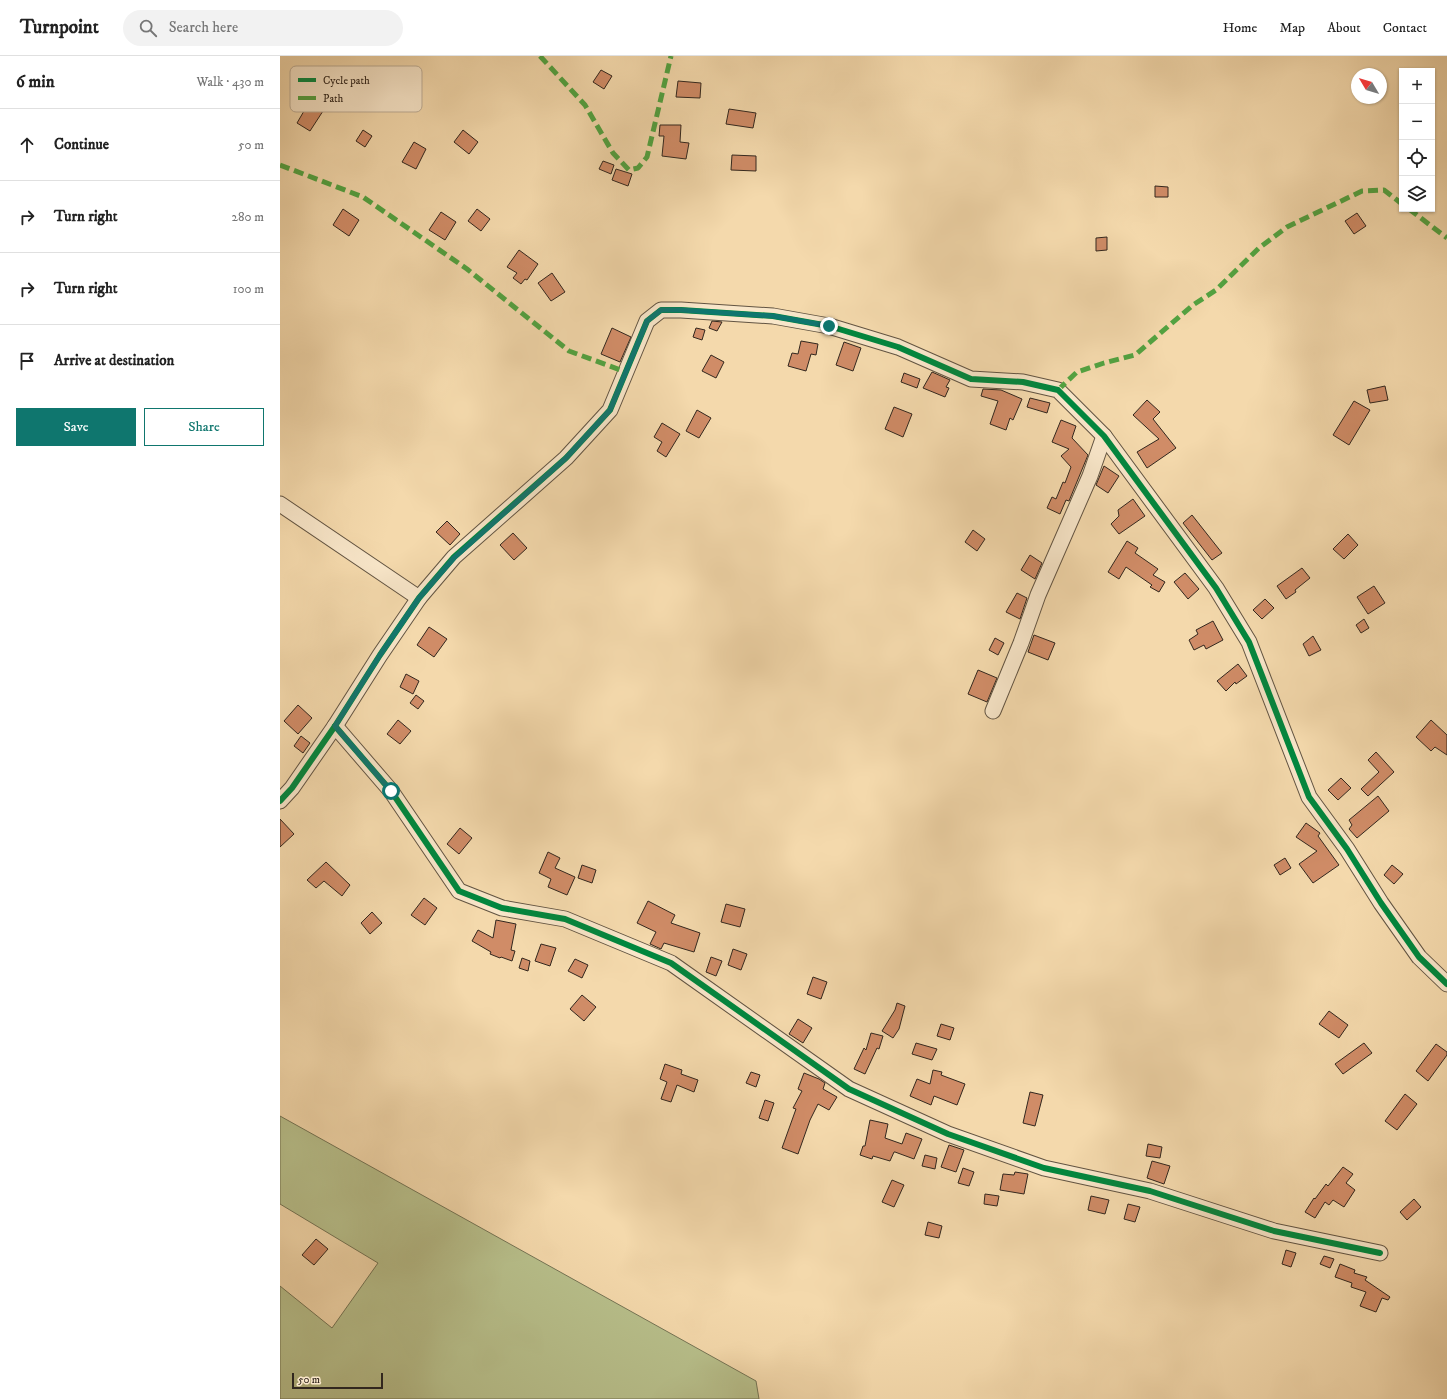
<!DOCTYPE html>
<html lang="en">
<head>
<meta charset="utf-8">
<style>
	:root { --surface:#fff; --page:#f2f2f2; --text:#222; --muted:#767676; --line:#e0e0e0; --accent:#0f766e }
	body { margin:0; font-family:"IM FELL DW Pica",serif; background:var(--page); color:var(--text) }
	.controls { position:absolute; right:12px; top:12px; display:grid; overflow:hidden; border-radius:0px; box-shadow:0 1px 3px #0004 }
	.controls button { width:36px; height:36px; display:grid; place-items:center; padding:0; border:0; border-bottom:1px solid var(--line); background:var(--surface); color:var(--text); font:20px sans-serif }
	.compass { position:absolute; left:1071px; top:12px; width:36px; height:36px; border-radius:50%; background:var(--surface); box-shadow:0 1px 3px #0004; rotate:308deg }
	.scale { position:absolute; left:12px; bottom:10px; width:91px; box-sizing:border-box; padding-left:4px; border:2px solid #32271e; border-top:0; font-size:11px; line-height:14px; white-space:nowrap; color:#32271e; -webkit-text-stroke:3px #f8e6c9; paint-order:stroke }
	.stop { position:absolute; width:12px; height:12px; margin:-9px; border:3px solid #0f766e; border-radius:50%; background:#fff }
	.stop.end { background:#0f766e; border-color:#fff; box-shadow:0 1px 4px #0008 }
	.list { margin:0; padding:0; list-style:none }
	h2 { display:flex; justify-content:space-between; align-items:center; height:52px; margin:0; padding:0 16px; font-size:17px }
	h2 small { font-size:13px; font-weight:400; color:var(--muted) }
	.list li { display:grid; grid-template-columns:26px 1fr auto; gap:12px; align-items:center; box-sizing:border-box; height:72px; padding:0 16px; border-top:1px solid var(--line) }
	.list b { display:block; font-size:15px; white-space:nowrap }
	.list em { font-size:13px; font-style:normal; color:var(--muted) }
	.actions { display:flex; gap:8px; padding:12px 16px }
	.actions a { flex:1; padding:9px 0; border:1px solid var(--accent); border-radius:0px; text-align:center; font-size:14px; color:var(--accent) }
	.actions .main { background:var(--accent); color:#fff }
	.icon { flex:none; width:22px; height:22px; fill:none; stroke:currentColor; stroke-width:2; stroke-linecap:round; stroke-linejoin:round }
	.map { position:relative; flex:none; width:1167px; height:1343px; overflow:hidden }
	header { display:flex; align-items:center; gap:24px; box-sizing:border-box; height:56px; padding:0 20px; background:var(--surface); border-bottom:1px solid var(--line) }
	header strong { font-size:19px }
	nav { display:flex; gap:22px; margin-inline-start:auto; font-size:14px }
	.search { width:280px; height:36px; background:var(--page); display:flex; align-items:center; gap:10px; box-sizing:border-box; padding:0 14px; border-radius:22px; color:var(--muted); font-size:15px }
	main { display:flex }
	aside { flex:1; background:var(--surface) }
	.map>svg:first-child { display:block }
	.green { fill:#b8c08c; stroke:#757455 }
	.building { fill:#d08c67; stroke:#32271e }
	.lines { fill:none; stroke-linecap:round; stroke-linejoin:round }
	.minor-casing { stroke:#625442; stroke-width:17 }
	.minor { stroke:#f8e6c9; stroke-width:15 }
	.quiet { stroke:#52a341; stroke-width:5; stroke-dasharray:10 5; stroke-linecap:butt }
	.cycleway-casing { stroke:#f8e6c9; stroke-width:8 }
	.cycleway { stroke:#00873e; stroke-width:6 }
	.route { stroke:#0f766e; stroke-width:5 }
	.key { fill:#f8e6c9; stroke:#bdad96; stroke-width:1 }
	.key-label { font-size:11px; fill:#32271e }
</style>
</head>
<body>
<header>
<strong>Turnpoint</strong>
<div class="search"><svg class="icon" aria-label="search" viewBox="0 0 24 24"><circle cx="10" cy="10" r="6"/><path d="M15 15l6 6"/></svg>Search here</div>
<nav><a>Home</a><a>Map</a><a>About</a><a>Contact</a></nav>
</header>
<main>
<aside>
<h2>6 min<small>Walk · 430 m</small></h2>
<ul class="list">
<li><svg class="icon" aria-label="ahead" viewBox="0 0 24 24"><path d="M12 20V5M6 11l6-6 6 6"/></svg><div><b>Continue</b></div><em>50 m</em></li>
<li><svg class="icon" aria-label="right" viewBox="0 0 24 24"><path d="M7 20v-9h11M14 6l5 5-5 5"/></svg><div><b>Turn right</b></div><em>280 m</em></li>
<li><svg class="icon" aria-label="right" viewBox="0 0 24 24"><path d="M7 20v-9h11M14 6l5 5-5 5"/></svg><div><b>Turn right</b></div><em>100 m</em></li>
<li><svg class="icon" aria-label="arrive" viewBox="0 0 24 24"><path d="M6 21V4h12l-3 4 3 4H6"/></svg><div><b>Arrive at destination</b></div></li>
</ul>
<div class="actions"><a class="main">Save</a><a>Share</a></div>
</aside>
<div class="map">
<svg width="1167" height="1343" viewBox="0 0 1167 1343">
	<rect width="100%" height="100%" fill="#f4d9ac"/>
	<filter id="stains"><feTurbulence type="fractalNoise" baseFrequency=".005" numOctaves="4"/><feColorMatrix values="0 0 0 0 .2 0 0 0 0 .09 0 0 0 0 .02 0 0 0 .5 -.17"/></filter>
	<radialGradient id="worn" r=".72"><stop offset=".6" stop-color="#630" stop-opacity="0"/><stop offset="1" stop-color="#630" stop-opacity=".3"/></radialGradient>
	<polygon class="green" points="0,1060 476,1325 479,1343 0,1343 0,1230 52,1272 98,1207 0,1148"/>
	<g class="building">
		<polygon points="321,14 332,20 324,33 313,26"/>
		<polygon points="398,25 421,27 420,42 396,41"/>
		<polygon points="17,39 43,55 30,75 17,67 24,55 11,48"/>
		<polygon points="449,53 476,57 473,72 446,68"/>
		<polygon points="380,69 401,69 400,86 409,87 406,103 382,100 384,80 379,80"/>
		<polygon points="83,74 92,80 85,91 76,85"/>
		<polygon points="183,74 198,86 189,98 174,86"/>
		<polygon points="134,86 146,93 136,113 122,106"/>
		<polygon points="452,99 476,100 476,115 451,114"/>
		<polygon points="323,105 334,109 331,118 319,113"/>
		<polygon points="336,113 352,118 348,130 332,124"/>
		<polygon points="875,130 888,131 888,141 875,141"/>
		<polygon points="63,153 79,164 69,180 53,169"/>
		<polygon points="197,153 210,163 201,175 188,165"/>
		<polygon points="161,156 176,166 165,184 149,174"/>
		<polygon points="1077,157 1086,170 1074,178 1065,165"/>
		<polygon points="827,181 827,194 816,195 816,182"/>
		<polygon points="239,194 258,208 247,224 245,223 241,228 233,222 237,217 227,211"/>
		<polygon points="272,217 285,236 271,245 258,227"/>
		<polygon points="432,265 442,266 437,275 429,272"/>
		<polygon points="332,272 351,281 340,306 321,298"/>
		<polygon points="416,272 425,274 422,284 413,281"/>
		<polygon points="521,285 538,288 536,299 531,298 526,315 508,310 512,297 518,298"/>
		<polygon points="564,286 581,292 573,315 556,309"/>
		<polygon points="431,299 444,306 436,322 422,315"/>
		<polygon points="652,316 670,324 666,331 669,332 665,341 643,332"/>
		<polygon points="624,317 640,323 637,332 621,326"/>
		<polygon points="1105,330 1108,344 1090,347 1087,334"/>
		<polygon points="703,333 721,334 742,343 733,364 730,362 726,374 710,368 718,345 701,340"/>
		<polygon points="750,342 770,347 767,357 747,351"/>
		<polygon points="867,344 880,356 873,363 896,392 867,412 857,396 879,383 853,359"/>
		<polygon points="1074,345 1090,354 1069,389 1053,379"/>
		<polygon points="614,351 632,358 623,381 605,373"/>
		<polygon points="417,354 431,362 419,382 406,375"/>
		<polygon points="781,364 796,370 792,382 808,399 789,445 786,444 780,458 767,452 772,441 776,443 783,426 785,427 791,411 781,400 789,393 772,386"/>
		<polygon points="382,367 400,378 386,401 377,395 382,386 374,381"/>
		<polygon points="824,410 839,420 828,437 816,429"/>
		<polygon points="853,443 865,460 839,478 831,468 839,460 838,454"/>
		<polygon points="912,459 942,497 932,504 903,467"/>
		<polygon points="167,465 180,478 170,489 156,476"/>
		<polygon points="693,474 705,483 697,495 685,486"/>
		<polygon points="233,477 247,492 234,504 220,489"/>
		<polygon points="1068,478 1078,489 1064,503 1053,493"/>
		<polygon points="847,485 858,492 855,497 878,513 873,519 885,526 879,536 870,531 872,529 846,511 839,523 828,516"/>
		<polygon points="750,499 762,507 755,523 741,514"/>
		<polygon points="1022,512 1030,522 1015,534 1016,536 1006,543 997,530"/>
		<polygon points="905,517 919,533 908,543 894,526"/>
		<polygon points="1094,530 1105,547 1088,558 1077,541"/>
		<polygon points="737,537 747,542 740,563 726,556"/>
		<polygon points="985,543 994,552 982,563 973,554"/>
		<polygon points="1084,563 1089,572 1081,577 1076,569"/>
		<polygon points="933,565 943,584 926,593 924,589 914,594 909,584 918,578 916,574"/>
		<polygon points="149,571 167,583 154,601 137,589"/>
		<polygon points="754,579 775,587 768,604 748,596"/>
		<polygon points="1033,580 1041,594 1029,600 1023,588"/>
		<polygon points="715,582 724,587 718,599 709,594"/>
		<polygon points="958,608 967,620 956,628 955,626 946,635 937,625"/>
		<polygon points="698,614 717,622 707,646 688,638"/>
		<polygon points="126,618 139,625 133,638 120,631"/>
		<polygon points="136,639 144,645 138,653 130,647"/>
		<polygon points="18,649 32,662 18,678 4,665"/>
		<polygon points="118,664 131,675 120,688 107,678"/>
		<polygon points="1151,664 1167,679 1167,699 1155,691 1151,695 1136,681"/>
		<polygon points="21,680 30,687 23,697 14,690"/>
		<polygon points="1096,696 1114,716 1088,740 1081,733 1099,716 1088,704"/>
		<polygon points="1061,722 1071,732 1058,744 1048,734"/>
		<polygon points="1098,740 1109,755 1077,782 1069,773 1072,769 1069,764"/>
		<polygon points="0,763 14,778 0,791"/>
		<polygon points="1026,767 1040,777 1038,780 1059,809 1033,827 1019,808 1037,795 1016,781"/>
		<polygon points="180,772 192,782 179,798 167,788"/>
		<polygon points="268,796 280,802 275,812 295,821 287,839 268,831 271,823 259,817"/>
		<polygon points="1005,802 1011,812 1000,819 994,809"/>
		<polygon points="46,806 70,829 62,840 44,825 36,832 27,824"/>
		<polygon points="302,809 316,814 312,827 298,822"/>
		<polygon points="1112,809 1123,818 1114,828 1104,819"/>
		<polygon points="144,842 157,852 145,869 131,859"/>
		<polygon points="368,845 395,859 391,867 420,877 414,896 384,887 381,893 370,888 376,876 357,867"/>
		<polygon points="446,848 465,853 460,871 441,866"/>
		<polygon points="92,856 102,867 90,878 81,867"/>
		<polygon points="216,864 236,868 231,894 235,895 232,905 221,901 220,902 210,898 211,896 192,885 198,874 213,882"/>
		<polygon points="261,888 276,892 270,910 255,905"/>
		<polygon points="453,893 467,898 461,914 448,909"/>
		<polygon points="431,901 442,905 436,920 426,916"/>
		<polygon points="242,902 250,905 248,915 239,912"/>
		<polygon points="295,903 308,909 302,922 288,915"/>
		<polygon points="533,921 547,926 541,943 527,938"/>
		<polygon points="302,939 316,951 304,965 290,953"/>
		<polygon points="617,947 625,950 619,973 613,982 602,975 615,954"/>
		<polygon points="1049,955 1068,969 1059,982 1039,968"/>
		<polygon points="518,963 532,972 523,987 509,978"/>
		<polygon points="661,968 674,972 670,984 657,980"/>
		<polygon points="591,977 603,980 599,993 597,992 585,1018 574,1013 584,992 586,994"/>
		<polygon points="636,987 657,993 652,1004 632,998"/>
		<polygon points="1084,987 1092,997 1063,1018 1055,1008"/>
		<polygon points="1156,988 1167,996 1167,999 1148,1025 1136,1015"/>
		<polygon points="385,1008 402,1014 401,1018 418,1024 414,1036 397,1029 391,1046 381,1043 387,1026 380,1023"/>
		<polygon points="653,1014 662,1016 661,1019 685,1028 677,1049 654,1040 651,1049 630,1040 637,1023 650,1028"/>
		<polygon points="471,1016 480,1019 476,1031 466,1027"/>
		<polygon points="524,1017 539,1023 545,1027 543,1033 557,1041 549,1054 538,1048 530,1064 518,1098 502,1092 516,1053 513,1052 522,1035 518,1033"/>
		<polygon points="750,1036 763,1039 755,1070 743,1067"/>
		<polygon points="1125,1038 1137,1048 1117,1074 1105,1065"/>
		<polygon points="485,1044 494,1047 488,1065 479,1062"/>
		<polygon points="590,1064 608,1068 605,1082 622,1088 626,1077 642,1083 634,1103 615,1096 614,1096 610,1105 593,1100 592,1103 580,1099 583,1090 585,1090"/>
		<polygon points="868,1088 882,1091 880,1102 866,1100"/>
		<polygon points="669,1089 684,1094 676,1116 661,1111"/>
		<polygon points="645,1099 657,1102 655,1113 642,1110"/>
		<polygon points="872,1105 890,1110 884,1128 867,1122"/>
		<polygon points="1063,1111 1073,1118 1066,1127 1075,1134 1064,1151 1053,1144 1049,1149 1045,1146 1035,1162 1025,1156 1034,1142 1035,1143 1046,1128 1048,1130"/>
		<polygon points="683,1112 694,1116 689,1130 678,1127"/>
		<polygon points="735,1116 748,1118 744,1138 720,1134 723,1118 734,1119"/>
		<polygon points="612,1124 624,1129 614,1151 602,1146"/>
		<polygon points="705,1138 719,1140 717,1150 704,1148"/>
		<polygon points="811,1140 829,1144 825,1158 808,1154"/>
		<polygon points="1134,1143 1141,1151 1127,1164 1120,1156"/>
		<polygon points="848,1148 860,1151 855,1166 844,1163"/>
		<polygon points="648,1166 662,1170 659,1182 645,1179"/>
		<polygon points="36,1183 48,1193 34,1209 22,1199"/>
		<polygon points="1006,1194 1016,1197 1011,1211 1002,1208"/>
		<polygon points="1044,1200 1054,1203 1050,1212 1040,1208"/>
		<polygon points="1060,1208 1075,1214 1074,1217 1087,1221 1085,1224 1110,1241 1108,1244 1102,1242 1096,1256 1080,1250 1086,1236 1071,1231 1072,1227 1055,1221"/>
	</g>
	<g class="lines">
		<defs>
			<g id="minor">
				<polyline points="0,448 139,542"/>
				<polyline points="713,655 741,587 758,539 810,420 824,380"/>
				<polyline points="55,670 111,735 179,835 222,852 285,863 391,907 569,1033 668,1078 764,1112 870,1135 994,1175 1100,1197"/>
				<polyline points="0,745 12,732 55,670 100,599 139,542 174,501 286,402 330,354 367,265 381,254 401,254 493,260 549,270 618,291 691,323 743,326 778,334 824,380 936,532 969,586 1029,741 1067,793 1101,847 1139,901 1167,928"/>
			</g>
		</defs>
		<use href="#minor" class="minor-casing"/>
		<use href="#minor" class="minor"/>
		<g class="quiet">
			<polyline points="260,0 305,49 333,97 349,114 358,112 367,101 391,0"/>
			<polyline points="0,109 83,141 187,213 289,295 346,316"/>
			<polyline points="1129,153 1167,182"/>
			<polyline points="778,334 797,316 824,307 855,299 913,249 936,234 979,192 1007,171 1082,135 1104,134 1122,148"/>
		</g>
		<defs>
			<g id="cycleway">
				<polyline points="55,670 111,735 179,835 222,852 285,863 391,907 569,1033 668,1078 764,1112 870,1135 994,1175 1100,1197"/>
				<polyline points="0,745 12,732 55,670 100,599 139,542 174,501 286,402 330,354 367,265 381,254 401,254 493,260 549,270 618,291 691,323 743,326 778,334 824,380 936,532 969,586 1029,741 1067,793 1101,847 1139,901 1167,928"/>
			</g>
		</defs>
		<use href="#cycleway" class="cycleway-casing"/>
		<use href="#cycleway" class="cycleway"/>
	</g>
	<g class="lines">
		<polyline class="route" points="111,735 55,670 100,599 139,542 174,502 286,402 330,354 367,265 381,254 401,254 493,260 549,270"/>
	</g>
	<rect x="10" y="10" width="132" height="46" rx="6" class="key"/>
	<rect x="18" y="22" width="18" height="4" fill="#00873e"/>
	<rect x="18" y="40" width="18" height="4" fill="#52a341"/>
	<g class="key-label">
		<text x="43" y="28">Cycle path</text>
		<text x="43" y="46">Path</text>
	</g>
	<rect width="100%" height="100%" filter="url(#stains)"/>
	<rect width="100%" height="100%" fill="url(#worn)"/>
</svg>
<div class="controls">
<button>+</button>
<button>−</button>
<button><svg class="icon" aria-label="locate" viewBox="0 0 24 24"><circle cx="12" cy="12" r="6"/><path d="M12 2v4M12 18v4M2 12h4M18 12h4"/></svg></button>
<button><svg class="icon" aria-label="layers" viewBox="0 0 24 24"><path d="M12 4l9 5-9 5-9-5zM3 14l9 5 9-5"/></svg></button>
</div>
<svg class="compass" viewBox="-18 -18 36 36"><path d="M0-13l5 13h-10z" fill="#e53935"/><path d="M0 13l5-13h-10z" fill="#767676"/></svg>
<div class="scale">50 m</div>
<div class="stop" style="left:111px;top:735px"></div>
<div class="stop end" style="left:549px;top:270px"></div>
</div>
</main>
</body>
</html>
